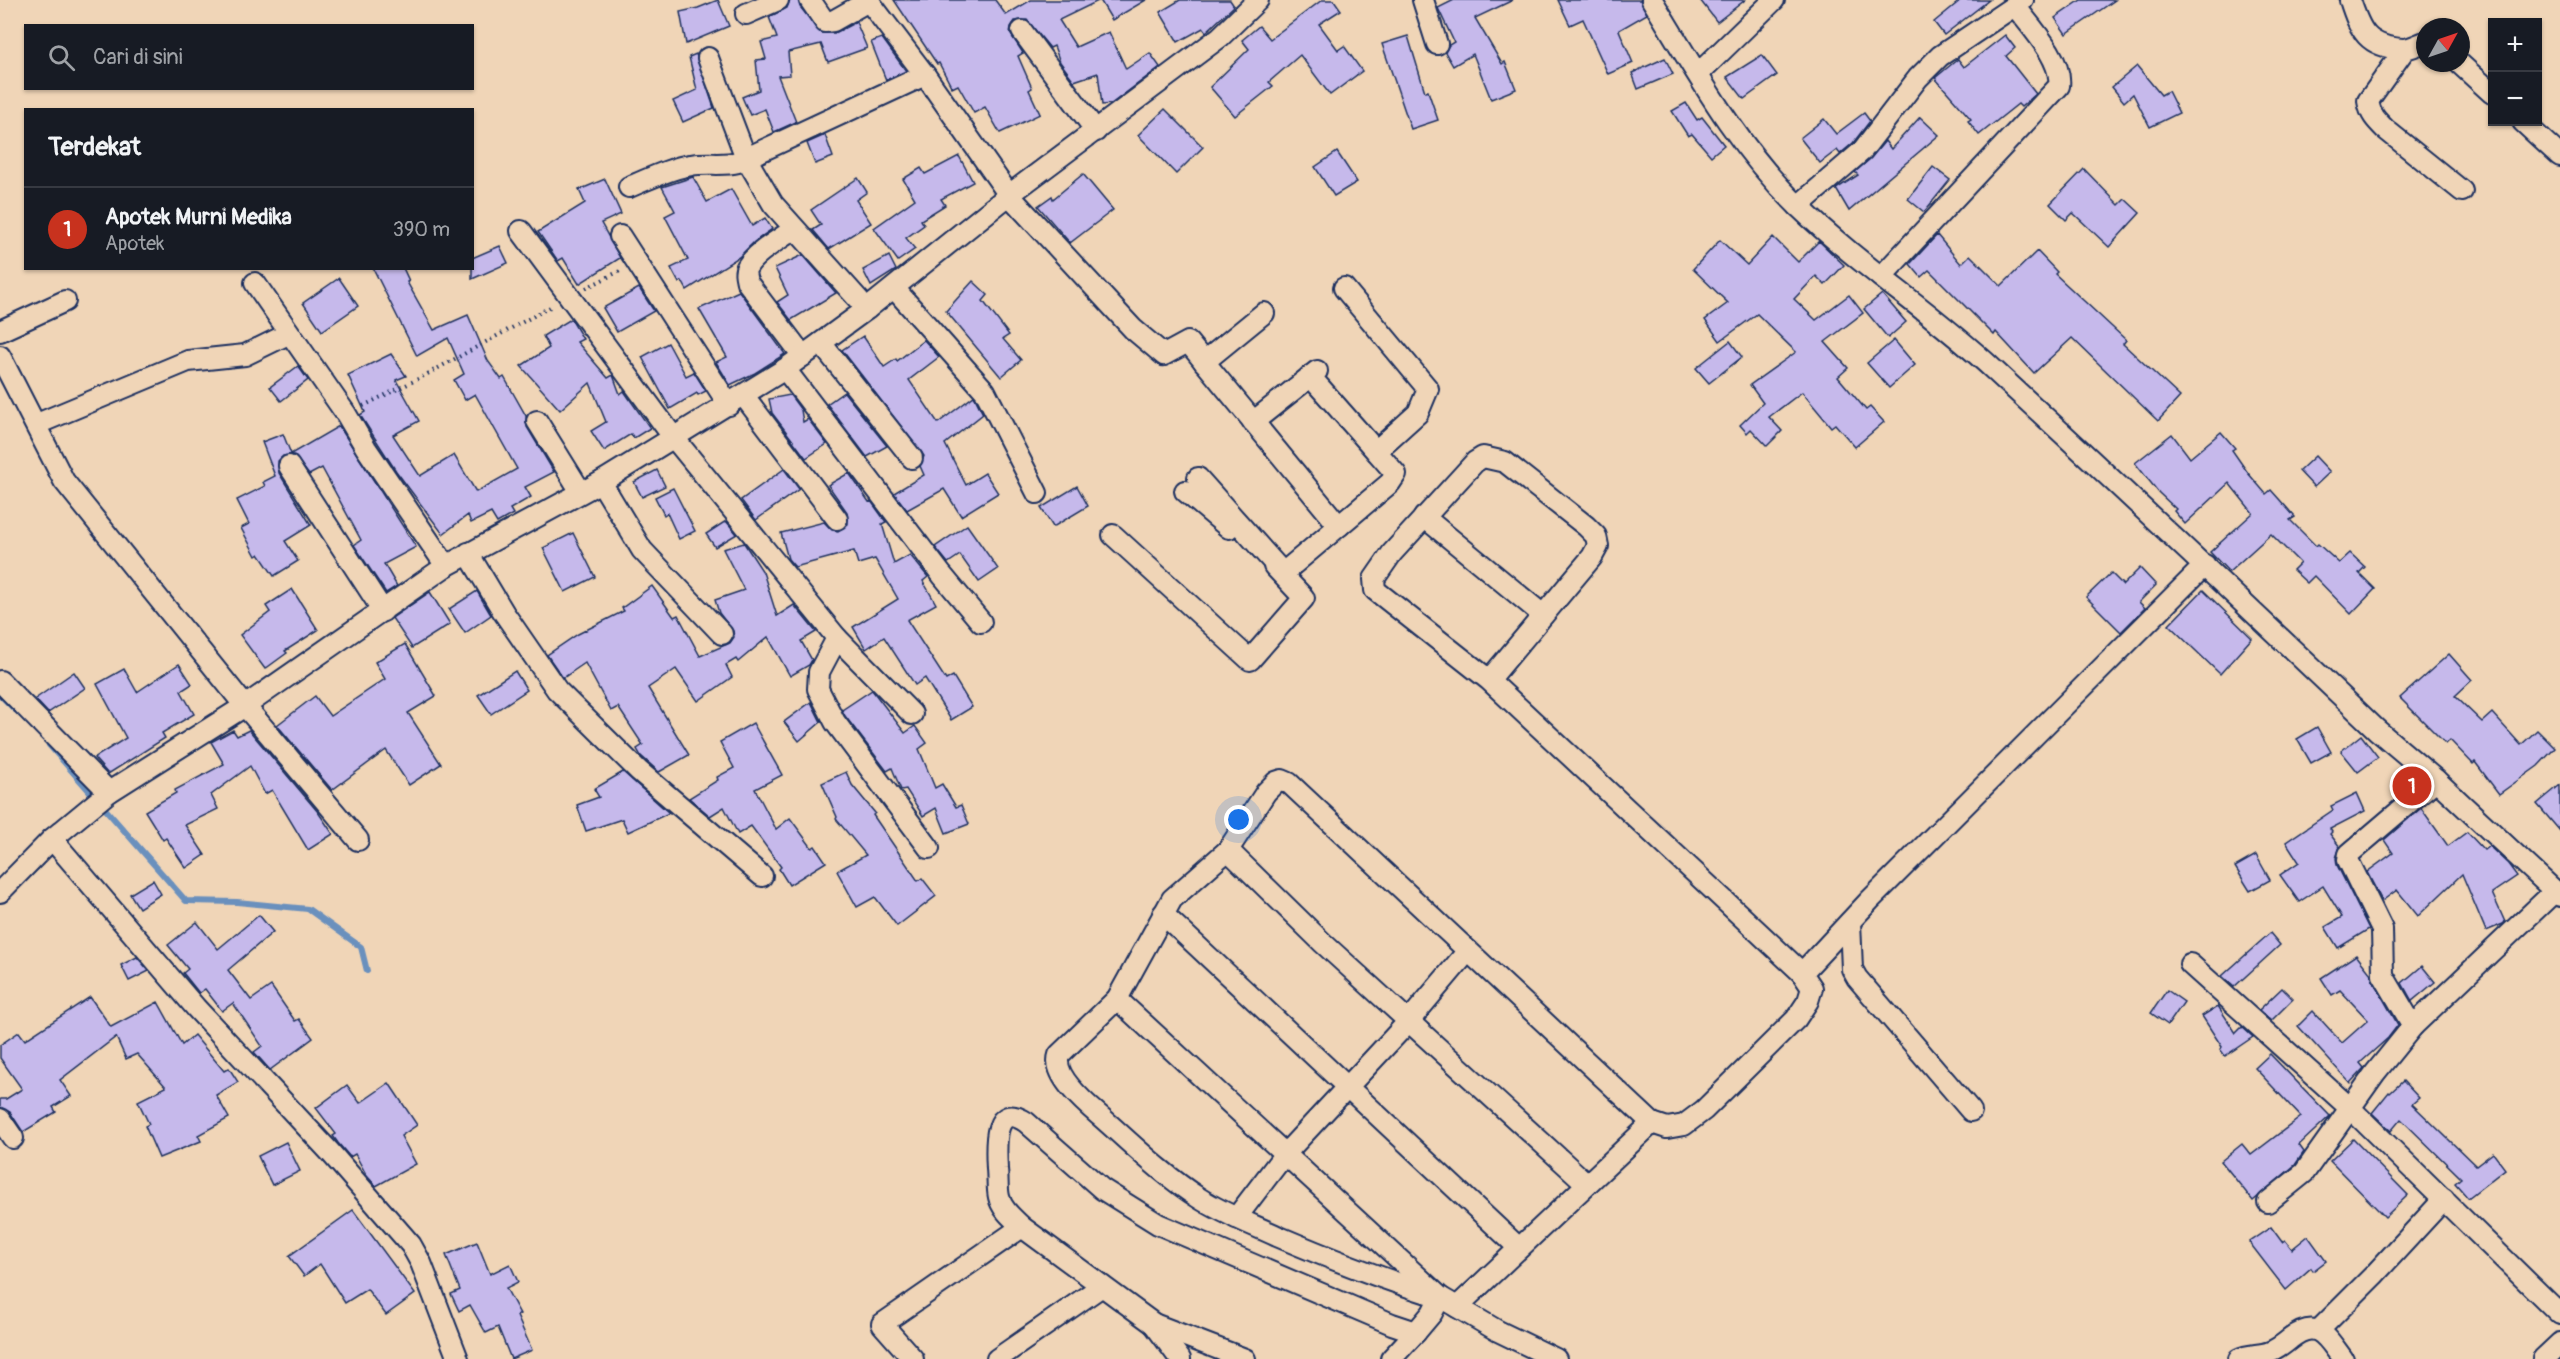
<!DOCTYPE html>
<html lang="id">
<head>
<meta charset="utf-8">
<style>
	:root { --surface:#171b24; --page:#242831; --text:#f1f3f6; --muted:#9ea1a6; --line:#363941; --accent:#c8321e }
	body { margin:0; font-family:Pangolin,sans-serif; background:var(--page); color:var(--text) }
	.controls { position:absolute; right:18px; top:18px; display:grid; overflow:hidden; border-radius:0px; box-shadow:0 2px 4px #0004 }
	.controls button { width:54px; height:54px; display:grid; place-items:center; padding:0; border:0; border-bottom:2px solid var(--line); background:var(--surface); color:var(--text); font:30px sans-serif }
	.compass { position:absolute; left:2416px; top:18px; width:54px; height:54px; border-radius:50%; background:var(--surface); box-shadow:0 2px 4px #0004; rotate:50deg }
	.you { position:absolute; left:1239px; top:820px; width:21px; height:21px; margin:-15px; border:4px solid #fff; border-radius:50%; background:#1a73e8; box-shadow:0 0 0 9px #1a73e833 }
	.badge { display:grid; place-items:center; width:39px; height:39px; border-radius:50%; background:var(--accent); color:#fff; font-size:20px; font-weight:700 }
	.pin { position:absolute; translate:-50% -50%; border:3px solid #fff; box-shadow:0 2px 6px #0006 }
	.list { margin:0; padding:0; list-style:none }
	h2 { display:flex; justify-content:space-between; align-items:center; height:78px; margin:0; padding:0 24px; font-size:26px }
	h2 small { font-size:20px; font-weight:400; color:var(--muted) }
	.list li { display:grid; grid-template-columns:39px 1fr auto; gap:18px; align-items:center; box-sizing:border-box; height:84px; padding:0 24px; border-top:2px solid var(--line) }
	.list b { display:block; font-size:22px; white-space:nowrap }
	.list p { margin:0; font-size:20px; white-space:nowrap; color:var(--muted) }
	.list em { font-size:20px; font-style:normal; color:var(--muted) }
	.icon { flex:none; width:33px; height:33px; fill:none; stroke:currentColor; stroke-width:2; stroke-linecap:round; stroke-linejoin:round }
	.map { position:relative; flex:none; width:2560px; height:1359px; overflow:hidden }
	.search { position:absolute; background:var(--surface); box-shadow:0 2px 4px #0004; left:24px; top:24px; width:450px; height:66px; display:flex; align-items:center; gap:15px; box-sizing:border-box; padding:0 21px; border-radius:0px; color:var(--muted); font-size:22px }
	.panel { position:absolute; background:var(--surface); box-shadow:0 2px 4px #0004; left:24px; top:108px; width:450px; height:162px; border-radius:0px }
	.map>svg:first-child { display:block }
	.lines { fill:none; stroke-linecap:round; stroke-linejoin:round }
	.stream { stroke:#6b90bd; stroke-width:6 }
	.building { fill:#c6b9eb; stroke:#1b2f5e; stroke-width:1.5 }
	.street-casing { stroke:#1b2f5e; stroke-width:24 }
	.path { stroke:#1b2f5e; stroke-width:4; stroke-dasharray:1.5 4.5; stroke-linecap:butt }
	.street { stroke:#f0d5b7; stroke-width:20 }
</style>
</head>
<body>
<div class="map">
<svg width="2560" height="1359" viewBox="0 0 2560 1359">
	<rect width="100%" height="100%" fill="#f0d5b7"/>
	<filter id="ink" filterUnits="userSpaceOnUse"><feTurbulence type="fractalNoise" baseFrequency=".0167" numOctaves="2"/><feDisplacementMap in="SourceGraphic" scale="12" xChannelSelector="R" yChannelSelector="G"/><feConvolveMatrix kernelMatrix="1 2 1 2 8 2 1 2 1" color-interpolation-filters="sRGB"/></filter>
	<g filter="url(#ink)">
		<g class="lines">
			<g class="stream">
				<polyline points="0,695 15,710"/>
				<polyline points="49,745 186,901 237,902 308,909 361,947 367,971"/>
			</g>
		</g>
		<g class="building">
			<polygon points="718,0 729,26 686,44 680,12 698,8"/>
			<polygon points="790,0 798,0 800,7 821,33 835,33 856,22 867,48 828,62 821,44 788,52 790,75 778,76 796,122 774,132 765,109 750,115 742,97 759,90 756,60 766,59 761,42 777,38 769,17 787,8"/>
			<polygon points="894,0 995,0 1006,15 1031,0 1146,0 1112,20 1100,0 1059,20 1076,47 1109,32 1126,69 1150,53 1160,67 1111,104 1102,105 1098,73 1074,81 1060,62 1054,46 1050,48 1027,20 1015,21 1011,27 1010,33 1023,53 1018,56 1032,88 1029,90 1040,114 1000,133 985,107 974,113 958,85 952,88 939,63 937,64"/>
			<polygon points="1180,0 1230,0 1234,6 1206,32 1203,28 1178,42 1160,12"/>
			<polygon points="1322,0 1334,0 1341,10 1319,24 1338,50 1344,46 1362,71 1330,95 1300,55 1269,82 1273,86 1235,116 1210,87 1249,49 1242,40 1259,26 1270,39"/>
			<polygon points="1454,0 1513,0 1475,18 1502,64 1505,62 1516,89 1491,99 1473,54 1453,66 1445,52 1449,45 1454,42 1438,8"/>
			<polygon points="1558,0 1640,0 1647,14 1619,30 1633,63 1608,74 1583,19 1570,25"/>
			<polygon points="1700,0 1745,0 1717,22"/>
			<polygon points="1961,0 1989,0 1944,35 1934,22"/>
			<polygon points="2081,0 2115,0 2066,34 2055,18"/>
			<polygon points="2005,35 2015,48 2006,56 2036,94 2021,107 2018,104 1979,135 1968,121 1971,119 1935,78 1958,59 1964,67"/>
			<polygon points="1408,36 1425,92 1428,91 1438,120 1411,129 1382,44"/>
			<polygon points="882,38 906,71 886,80 871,42"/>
			<polygon points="696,54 714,108 683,122 673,101 697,90 689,57"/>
			<polygon points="1762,55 1777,75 1744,99 1727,77"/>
			<polygon points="1665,58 1673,74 1638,89 1632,73"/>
			<polygon points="2137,66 2161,95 2168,91 2179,113 2150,127 2133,94 2124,102 2112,87"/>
			<polygon points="1686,103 1697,120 1702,117 1724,145 1711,156 1692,134 1688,136 1672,111"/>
			<polygon points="1165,109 1203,147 1176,174 1138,135"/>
			<polygon points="1864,113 1870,121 1853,143 1840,154 1837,150 1820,163 1800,138 1824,119 1836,134"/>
			<polygon points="1920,117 1939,135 1849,211 1836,189 1858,175 1855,172 1871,158 1885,141 1891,149"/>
			<polygon points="825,135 833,157 815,164 807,143"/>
			<polygon points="1337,152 1357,182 1334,196 1315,167"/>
			<polygon points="959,156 973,182 941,199 945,205 921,220 924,225 906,238 915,249 898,261 874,228 915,199 903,179 921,168 925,174"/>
			<polygon points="1933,167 1950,180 1924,212 1908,199"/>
			<polygon points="2084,169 2119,205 2125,199 2140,213 2109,247 2073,213 2066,220 2050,204"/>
			<polygon points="1083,174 1113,210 1070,243 1038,206 1052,196 1053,199"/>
			<polygon points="693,177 707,202 731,189 752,226 765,218 772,229 754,242 739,257 687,290 682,281 679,283 671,268 688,260 665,216 675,211 662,187"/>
			<polygon points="858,178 867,192 856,200 871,223 829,249 813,230 821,225 811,210"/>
			<polygon points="605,179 621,214 601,223 620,258 579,284 563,258 558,261 538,232 585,203 579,190"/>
			<polygon points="1937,235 1961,264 1970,255 2001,286 2037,251 2057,272 2055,274 2126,340 2123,344 2180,397 2158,421 2072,338 2034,373 1996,332 1994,335 1929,270 1921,277 1910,264"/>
			<polygon points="1773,237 1798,262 1819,241 1844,265 1825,285 1816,276 1794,299 1816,320 1849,295 1863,313 1825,342 1848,368 1838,377 1866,410 1870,407 1884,422 1855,447 1835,424 1831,427 1802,392 1769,417 1782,431 1767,446 1751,429 1747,433 1740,425 1763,403 1750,385 1796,352 1757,314 1720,341 1705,320 1728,303 1693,269 1720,240 1747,265"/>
			<polygon points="500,246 508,263 472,279 472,258"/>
			<polygon points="803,255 836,293 791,320 777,302 788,295 775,268"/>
			<polygon points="889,256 896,270 871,286 863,270"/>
			<polygon points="373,268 403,268 409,281 407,282 434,330 468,315 488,361 501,379 504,377 526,416 527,427 554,472 525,487 531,497 510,509 513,514 497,523 491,513 471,523 468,515 443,534 396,471 360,415 365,412 348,375 391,354 406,376 396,380 419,421 393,435 420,476 454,455 476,492 517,469 475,394 465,400 454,380 464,374 448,338 417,356"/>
			<polygon points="339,278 358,306 322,331 303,303"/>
			<polygon points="973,281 988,295 983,301 1009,335 1003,339 1021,360 1001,377 946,311"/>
			<polygon points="639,288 654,311 617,332 603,308"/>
			<polygon points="739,291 785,354 755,373 730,385 716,362 727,357 699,309"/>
			<polygon points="1882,294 1906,322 1888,338 1864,309"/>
			<polygon points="571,319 583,339 577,342 608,378 613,375 620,394 624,391 650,428 634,438 631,434 604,451 591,431 606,422 590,383 560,410 521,366 549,348 543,336"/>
			<polygon points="863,336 884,367 896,359 897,361 924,340 939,357 909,380 938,423 974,396 983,414 945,444 966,485 985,473 998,493 961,516 944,489 907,510 894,493 924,475 920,466 924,456 842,350"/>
			<polygon points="1894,340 1915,365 1889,388 1867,363"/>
			<polygon points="1730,341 1742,357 1709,383 1696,368"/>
			<polygon points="668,343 686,376 694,372 706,391 698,395 697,393 670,409 642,357"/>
			<polygon points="298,366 308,380 281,401 270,387"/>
			<polygon points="844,392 887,446 867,457 827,404"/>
			<polygon points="790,395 801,410 803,422 808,419 827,444 806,458 772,413 769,399"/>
			<polygon points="339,426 416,547 384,564 397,586 386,593 354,545 361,540 322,468 309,475 294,455 283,456 278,461 279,473 311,525 285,541 298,561 274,576 259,554 256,556 241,528 249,524 237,500 265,486 263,482 275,476 262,442 283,434 291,454"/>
			<polygon points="2221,432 2235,448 2232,450 2248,473 2266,494 2271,490 2295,517 2290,520 2316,546 2318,544 2339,563 2350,553 2365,567 2359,573 2375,589 2351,614 2314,576 2307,583 2293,570 2300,563 2271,534 2229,572 2210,552 2253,513 2229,483 2185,524 2174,511 2176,509 2159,493 2135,463 2172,434 2190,458"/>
			<polygon points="2315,456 2330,472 2314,487 2299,471"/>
			<polygon points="784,469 799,489 756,520 741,500"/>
			<polygon points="657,470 665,486 642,497 634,482"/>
			<polygon points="849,473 869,502 871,501 886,522 882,524 894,564 910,555 928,577 923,581 936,604 907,620 946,680 953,676 972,707 951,720 925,678 915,685 884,637 866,649 853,627 898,599 875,559 858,564 854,551 795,567 788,559 781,533 824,522 832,530 838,531 848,524 847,512 828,485"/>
			<polygon points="1077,486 1088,506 1053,527 1041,508"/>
			<polygon points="673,488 695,531 679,539 667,513 664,515 655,497"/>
			<polygon points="726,521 737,534 715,547 706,534"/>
			<polygon points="967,525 998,569 979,582 960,555 948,563 935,547"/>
			<polygon points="573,533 595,577 565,592 543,548"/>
			<polygon points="744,543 763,572 777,616 794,605 816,632 801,641 812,660 809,665 790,676 768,637 738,662 736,659 726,665 732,677 698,701 676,669 648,688 689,755 659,772 641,756 637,749 643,745 618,707 611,711 585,663 563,678 547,655 578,634 624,611 622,608 652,586 674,617 678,615 700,656 730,643 734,637 733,631 719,613 715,600 744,590 723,549"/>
			<polygon points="2140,568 2156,585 2139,602 2145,608 2121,632 2086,597 2111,573 2123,585"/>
			<polygon points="292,589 318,630 285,651 287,653 265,669 240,635 270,612 266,606"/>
			<polygon points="2203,590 2252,638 2220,674 2169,625"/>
			<polygon points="477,591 491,615 465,633 449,609"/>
			<polygon points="430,592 450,624 412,648 392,618"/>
			<polygon points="405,644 436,696 408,713 441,764 409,785 386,750 332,790 277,725 315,696 330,716 385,679 375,662"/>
			<polygon points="2449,654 2472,680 2455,696 2482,722 2492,713 2521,745 2537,730 2555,748 2538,766 2499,794 2475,762 2473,764 2450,740 2446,744 2400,698"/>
			<polygon points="179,664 192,684 181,691 194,714 162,733 165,738 108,774 94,758 126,738 97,684 124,669 137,692"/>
			<polygon points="515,671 527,690 491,714 478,695"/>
			<polygon points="74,672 85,688 48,713 35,699"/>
			<polygon points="872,690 905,733 915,726 927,743 919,749 935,788 942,784 956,807 961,805 969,824 946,833 936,808 923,816 906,789 901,790 892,768 887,771 845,716 842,710"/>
			<polygon points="811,702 821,722 799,741 784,722"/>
			<polygon points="753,723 782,775 755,789 776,829 790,818 812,848 815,846 826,862 789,885 779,869 781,867 751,826 738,834 724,807 710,816 689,798 718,780 717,777 734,768 720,742"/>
			<polygon points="2317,727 2331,752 2311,763 2297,739"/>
			<polygon points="233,730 237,736 249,730 318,812 333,834 308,850 272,790 265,794 250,766 211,795 218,809 185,825 205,855 186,868 166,838 163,840 145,811 176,793 175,790 224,764 211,742"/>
			<polygon points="2361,735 2378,757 2358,772 2341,751"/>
			<polygon points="623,772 669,813 628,832 622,819 586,831 577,805 599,797 594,789"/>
			<polygon points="846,772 852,785 875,813 873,815 918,881 922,878 936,896 897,926 875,897 857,907 837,871 866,855 836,819 837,817 822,783"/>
			<polygon points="2560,785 2560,831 2537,804"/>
			<polygon points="2357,793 2365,811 2330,829 2332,832 2330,834 2340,847 2336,858 2337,865 2369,929 2338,948 2325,927 2342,917 2323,886 2299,902 2280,875 2299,862 2286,842 2333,810 2331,806"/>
			<polygon points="2421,808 2448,846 2467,832 2484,850 2489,846 2508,864 2517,876 2492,893 2505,922 2503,924 2486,931 2462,874 2418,916 2397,890 2382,901 2367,872 2393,853 2384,840"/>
			<polygon points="2256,855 2270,880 2250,891 2235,867"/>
			<polygon points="153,880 161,894 139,908 130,894"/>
			<polygon points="259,915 273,932 228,970 251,1000 271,986 295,1021 299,1019 313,1038 270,1070 254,1052 262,1046 233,1003 222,1011 205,989 199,993 183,973 188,969 168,945 197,922 218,949"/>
			<polygon points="2270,933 2280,945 2234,987 2222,976"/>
			<polygon points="2356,955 2371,974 2373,981 2398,1025 2388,1038 2360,1063 2364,1068 2350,1083 2298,1026 2313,1011 2342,1043 2368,1020 2340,990 2332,995 2321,978"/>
			<polygon points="137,957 149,971 129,981 121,965"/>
			<polygon points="2422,966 2435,982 2412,1001 2402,983"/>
			<polygon points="2282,988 2293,999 2271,1021 2259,1010"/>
			<polygon points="2167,990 2184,1002 2168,1025 2151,1013"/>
			<polygon points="90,997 111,1027 158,1002 182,1045 194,1035 224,1071 229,1068 238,1082 216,1095 229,1118 198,1135 201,1141 159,1158 145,1126 149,1124 138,1101 166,1087 137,1054 126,1059 116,1037 60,1080 71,1096 53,1107 56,1112 23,1132 10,1112 0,1107 0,1099 6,1099 22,1089 0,1058 0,1045 19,1032 25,1040"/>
			<polygon points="2218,1006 2236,1033 2242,1027 2253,1037 2225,1056 2220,1049 2222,1047 2202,1016"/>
			<polygon points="2270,1054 2330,1116 2299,1145 2304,1152 2295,1165 2253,1201 2221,1161 2242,1144 2251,1155 2301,1117 2255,1068"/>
			<polygon points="2403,1081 2419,1098 2412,1104 2476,1166 2493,1153 2505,1169 2468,1198 2455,1183 2461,1178 2401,1119 2391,1131 2372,1113 2389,1092 2390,1093"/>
			<polygon points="389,1083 417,1125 401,1136 416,1164 376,1186 367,1176 355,1154 350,1157 338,1143 333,1136 336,1134 316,1108 347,1085 360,1103"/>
			<polygon points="2353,1139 2408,1195 2385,1217 2330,1161"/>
			<polygon points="286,1142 300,1171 272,1185 258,1156"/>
			<polygon points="353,1210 415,1294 386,1315 367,1289 345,1303 320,1264 304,1276 289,1256"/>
			<polygon points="2271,1227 2282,1242 2285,1240 2292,1249 2308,1236 2326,1261 2313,1271 2311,1268 2286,1290 2249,1242"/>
			<polygon points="477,1242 490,1274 510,1264 518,1282 506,1288 520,1314 517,1316 532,1350 511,1359 498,1327 486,1333 470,1305 459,1311 451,1294 460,1290 446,1255"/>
		</g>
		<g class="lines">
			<defs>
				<g id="street">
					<polyline points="810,0 825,22 833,21 870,0"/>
					<polyline points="868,0 925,75 1009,195 1133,329 1164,355 1188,342 1339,526"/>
					<polyline points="1423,0 1437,44"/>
					<path d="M1652,0C1696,72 1738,148 1799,207C1860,266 1932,312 1994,370C2123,489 2250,609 2377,730L2436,780L2560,896"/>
					<path d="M2350,0C2360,31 2367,47 2403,49C2410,49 2418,44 2425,42"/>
					<polyline points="746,14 778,0"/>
					<polyline points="1022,31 1096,131"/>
					<path d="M2405,49L2368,101C2370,114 2376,120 2385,129L2462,191"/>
					<polyline points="708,58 746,158 773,204 867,309"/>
					<polyline points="2459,63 2492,93"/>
					<polyline points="1698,74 1774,0"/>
					<polyline points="2523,122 2560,156"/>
					<path d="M629,187C649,179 670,168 691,165C707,162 722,166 738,162L925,75"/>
					<polyline points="1798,206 1862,151 1918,78 1940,56 2023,0"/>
					<path d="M794,229C779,240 756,252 747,267C744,272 746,277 747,282L803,356"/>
					<polyline points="521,231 674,438 837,638 819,672 818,689 835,722 929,848"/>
					<polyline points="620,236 729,405"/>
					<path d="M1881,277L2059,86C2063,60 2030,26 2015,6"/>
					<polyline points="255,283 346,414 366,448 446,566"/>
					<polyline points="894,288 985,391 1037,493"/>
					<polyline points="0,331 65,301"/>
					<polyline points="821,343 912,458"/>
					<polyline points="0,356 64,481 245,706 358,840"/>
					<polyline points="1204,362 1264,313"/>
					<polyline points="785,369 942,575 981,622"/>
					<polyline points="1310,376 1376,451"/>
					<polyline points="744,396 837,519"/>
					<polyline points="537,421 581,492"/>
					<polyline points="1253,422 1317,371"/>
					<polyline points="37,424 188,361 245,355 288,334"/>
					<polyline points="289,466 383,611"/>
					<polyline points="1198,478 1283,573 1390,483 1396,474 1376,451 1418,413 1428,389 1344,288"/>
					<polyline points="601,482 642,550 722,634"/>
					<polyline points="1185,491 1229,528"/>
					<polyline points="1424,517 1543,615"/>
					<polyline points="1113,535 1250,660 1304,598 1274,566"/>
					<polyline points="468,553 504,613 557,690 639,771 762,876"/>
					<polyline points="837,638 912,714"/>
					<polyline points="1489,680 1592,557 1598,546 1596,536 1586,526 1505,462 1483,457 1475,462 1392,553 1374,579 1375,590 1489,680 1802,973"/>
					<polyline points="0,681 109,792"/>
					<polyline points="52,839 196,1008 330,1152 411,1245 421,1263 458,1359"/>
					<polyline points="1228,850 1323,943 1586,1183"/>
					<polyline points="0,892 52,839 109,792 245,706 446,566 601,482 785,369 867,309 1009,195 1220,37 1258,0"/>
					<polyline points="1163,914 1519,1248"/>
					<polyline points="1850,922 1852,969 1857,978 1971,1111"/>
					<polyline points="2190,964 2350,1108 2560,1314"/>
					<polyline points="1117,999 1440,1297 1498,1331 1556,1359"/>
					<polyline points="2413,1026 2383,975 2382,929 2348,860 2349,854 2436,780"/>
					<polyline points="0,1119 13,1138"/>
					<polyline points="2268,1202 2304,1173 2375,1073 2413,1026 2555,891"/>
					<polyline points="1236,1218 1284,1155 1409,1021 1467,952"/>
					<polyline points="1457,1307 1652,1123 1667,1128 1684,1125 1704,1110 1796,1019 1808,1001 1812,988 1802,973 1870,900 2205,565"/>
					<polyline points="1154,1324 1180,1359"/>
					<polyline points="2319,1330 2374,1275 2444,1199"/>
					<path d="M1416,1332L1432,1313L1440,1297C1385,1280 1331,1259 1277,1236C1251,1224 1224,1214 1199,1198C1163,1175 1132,1144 1100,1116C1086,1104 1052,1075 1059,1055L1117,999L1172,899L1228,850L1266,792L1276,782L1282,780L1289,783L1652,1123"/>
					<polyline points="913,1359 882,1324 1022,1227"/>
					<polyline points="997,1359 1102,1286"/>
					<path d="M1245,1359L1154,1324L1022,1227C1013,1218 1002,1210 999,1197C997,1189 998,1178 997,1169C996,1149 992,1100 1026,1122L1102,1189L1158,1224L1392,1324L1416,1332L1391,1359"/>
					<path d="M2239,1359C2249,1354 2260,1356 2270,1352C2278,1349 2284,1344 2290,1339C2318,1317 2326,1337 2343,1359"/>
					<polyline points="2543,1359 2560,1343"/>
				</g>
			</defs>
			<use href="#street" class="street-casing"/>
			<g class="path">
				<polyline points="586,288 622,270"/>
				<polyline points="363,406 420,378 552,306"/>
			</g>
			<use href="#street" class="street"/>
		</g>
	</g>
</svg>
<div class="controls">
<button>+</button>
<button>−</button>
</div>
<svg class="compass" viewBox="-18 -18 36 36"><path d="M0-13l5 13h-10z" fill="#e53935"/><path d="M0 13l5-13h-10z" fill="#9ea1a6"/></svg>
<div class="you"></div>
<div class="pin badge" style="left:2412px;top:786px">1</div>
<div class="search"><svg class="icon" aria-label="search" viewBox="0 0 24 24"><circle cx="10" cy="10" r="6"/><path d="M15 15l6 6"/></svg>Cari di sini</div>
<section class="panel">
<h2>Terdekat<small></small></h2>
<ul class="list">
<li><span class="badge">1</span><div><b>Apotek Murni Medika</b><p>Apotek</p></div><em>390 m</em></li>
</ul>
</section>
</div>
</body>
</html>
